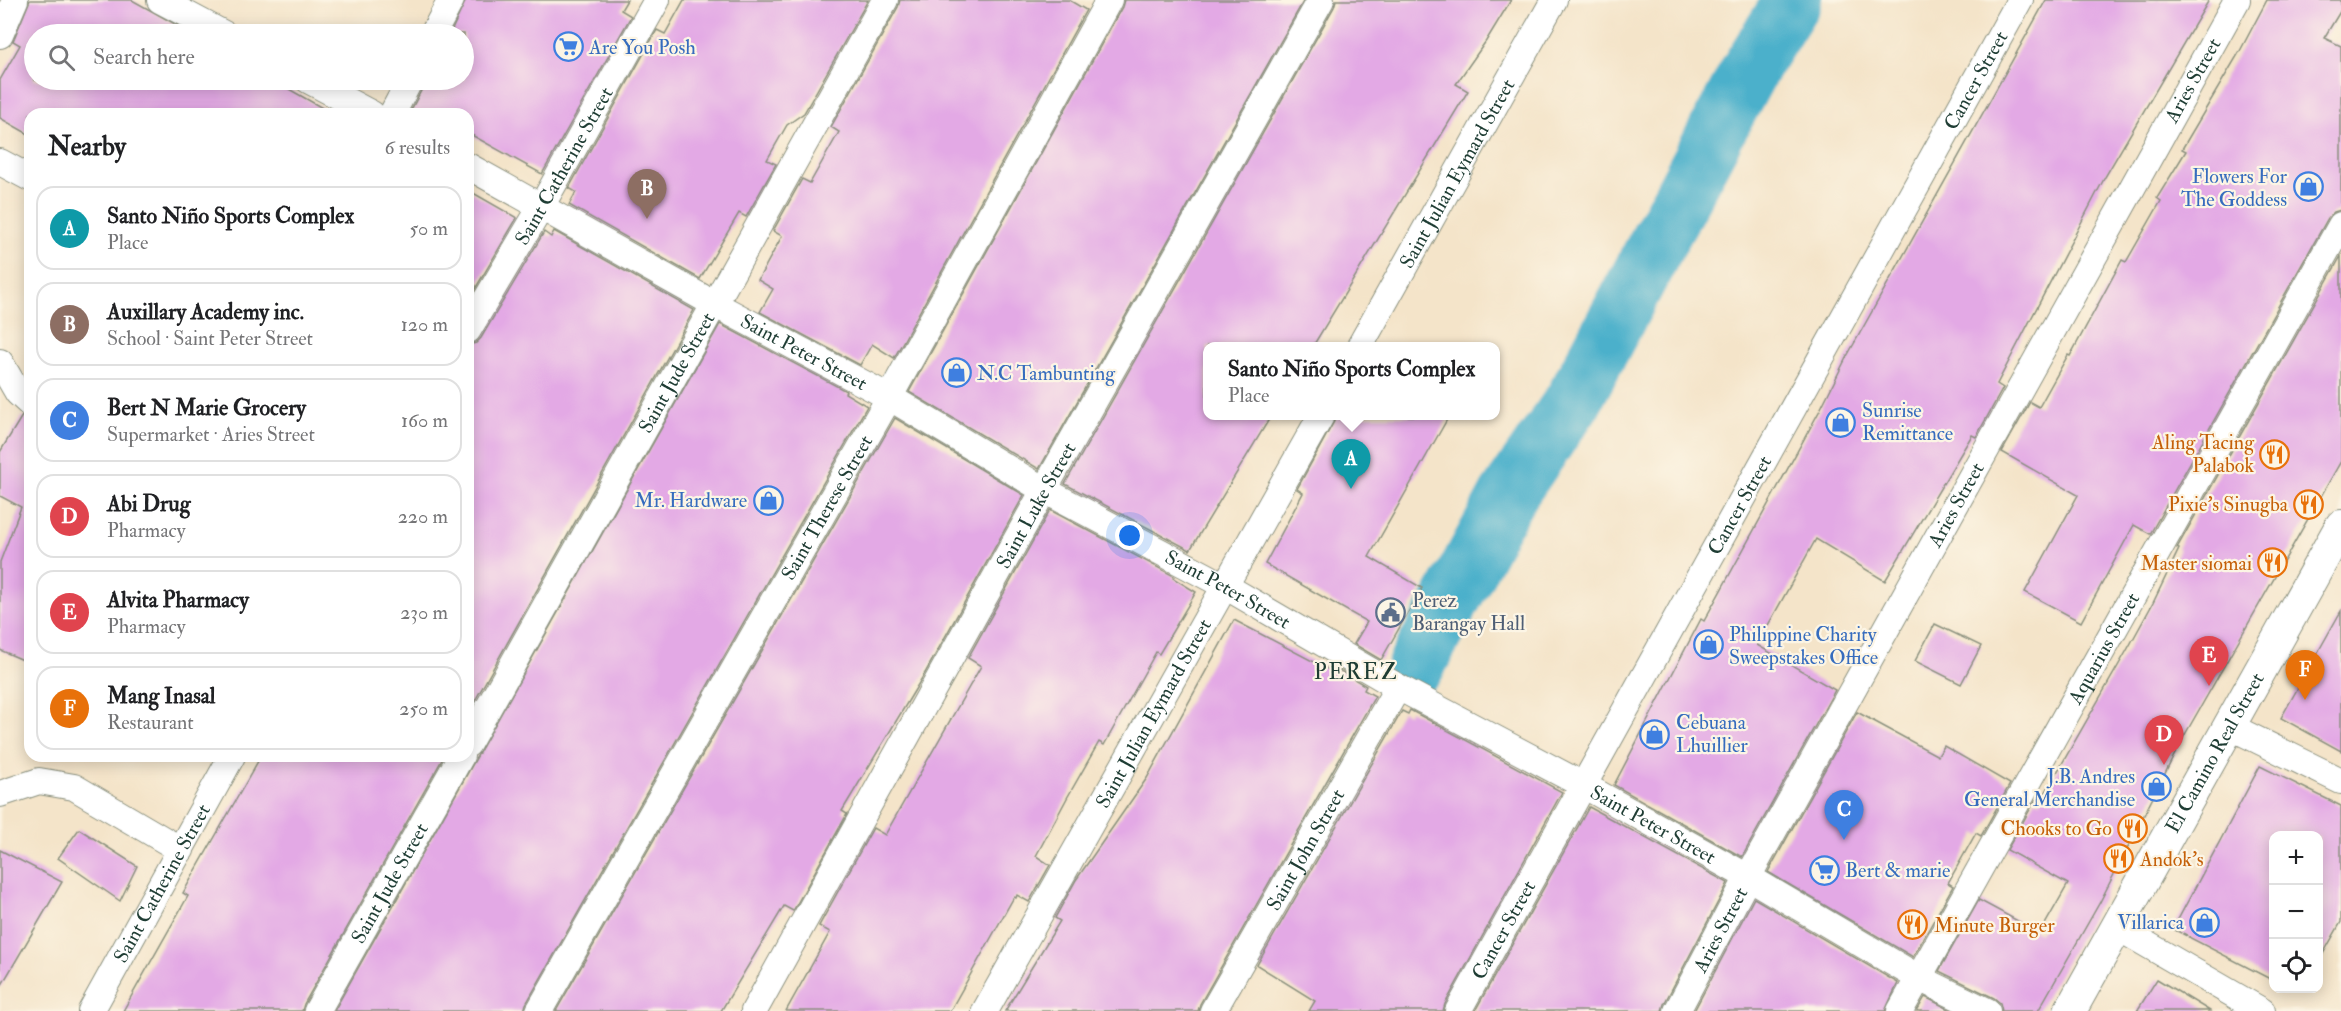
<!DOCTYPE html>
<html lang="en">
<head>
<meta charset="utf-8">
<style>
	:root { --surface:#fff; --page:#f6f6f6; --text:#202124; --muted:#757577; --line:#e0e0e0; --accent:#0b8043 }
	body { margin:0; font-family:"IM FELL Double Pica",serif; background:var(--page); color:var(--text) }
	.controls { position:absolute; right:18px; bottom:18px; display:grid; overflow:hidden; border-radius:12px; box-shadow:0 3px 15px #0003 }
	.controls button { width:54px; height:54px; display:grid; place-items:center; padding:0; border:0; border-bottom:2px solid var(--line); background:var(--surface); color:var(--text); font:30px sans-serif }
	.you { position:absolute; left:1130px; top:536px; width:21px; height:21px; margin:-15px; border:4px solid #fff; border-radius:50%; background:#1a73e8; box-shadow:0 0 0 9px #1a73e833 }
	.badge { display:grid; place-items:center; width:39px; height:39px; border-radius:50%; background:var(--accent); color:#fff; font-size:20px; font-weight:700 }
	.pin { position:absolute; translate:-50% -50px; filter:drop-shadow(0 2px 3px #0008) }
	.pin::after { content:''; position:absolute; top:32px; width:21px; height:18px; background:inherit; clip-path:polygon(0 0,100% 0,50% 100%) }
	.popup { position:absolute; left:1203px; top:342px; width:297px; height:78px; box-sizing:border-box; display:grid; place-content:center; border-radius:12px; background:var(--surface); filter:drop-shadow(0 2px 4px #0005); font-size:20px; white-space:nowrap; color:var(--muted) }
	.popup b { font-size:22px; color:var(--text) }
	.popup::after { content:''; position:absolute; left:50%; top:100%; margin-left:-12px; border:12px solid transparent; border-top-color:var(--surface) }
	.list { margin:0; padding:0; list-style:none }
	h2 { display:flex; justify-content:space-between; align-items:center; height:78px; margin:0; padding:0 24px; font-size:26px }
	h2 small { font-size:20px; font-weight:400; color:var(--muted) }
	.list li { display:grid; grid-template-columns:39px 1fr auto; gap:18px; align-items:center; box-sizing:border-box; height:84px; margin:0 12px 12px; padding:0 12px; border:2px solid var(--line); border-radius:18px }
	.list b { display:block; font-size:22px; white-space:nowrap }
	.list p { margin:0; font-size:20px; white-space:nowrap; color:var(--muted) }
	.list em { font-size:20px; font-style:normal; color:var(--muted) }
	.icon { flex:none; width:33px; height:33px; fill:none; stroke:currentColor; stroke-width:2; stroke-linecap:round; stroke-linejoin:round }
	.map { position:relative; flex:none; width:2341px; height:1011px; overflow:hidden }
	.search { position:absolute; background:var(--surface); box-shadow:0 3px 15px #0003; left:24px; top:24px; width:450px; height:66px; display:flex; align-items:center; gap:15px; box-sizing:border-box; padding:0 21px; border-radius:33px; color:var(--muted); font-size:22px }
	.panel { position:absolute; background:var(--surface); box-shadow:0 3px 15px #0003; left:24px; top:108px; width:450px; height:654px; border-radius:18px }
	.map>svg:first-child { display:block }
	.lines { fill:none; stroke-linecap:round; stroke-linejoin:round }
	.river { stroke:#4cb0cb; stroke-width:58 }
	.building { fill:#e3a9e5 }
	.minor-casing { stroke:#8a907e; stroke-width:28 }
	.tertiary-casing { stroke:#8a907e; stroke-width:34 }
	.minor { stroke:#fff; stroke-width:26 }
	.tertiary { stroke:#fff; stroke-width:32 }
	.labels { text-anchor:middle; stroke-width:4.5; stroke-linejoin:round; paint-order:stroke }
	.shop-label { font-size:20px; fill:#366cbe; stroke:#fcf5e5; text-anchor:start }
	.street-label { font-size:20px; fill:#1f3d34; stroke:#fcf5e5 }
	.food-label { font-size:20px; fill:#c56008; stroke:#fcf5e5; text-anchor:end }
	.service-label { font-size:20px; fill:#4e5e75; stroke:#fcf5e5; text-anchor:start }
	.quarter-label { font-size:22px; letter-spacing:1.5px; fill:#1f3d34; stroke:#fcf5e5 }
</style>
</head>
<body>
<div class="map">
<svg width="2341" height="1011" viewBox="0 0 2341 1011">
	<rect width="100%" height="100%" fill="#fcf5e5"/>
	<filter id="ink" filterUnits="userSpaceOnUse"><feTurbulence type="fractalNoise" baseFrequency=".0167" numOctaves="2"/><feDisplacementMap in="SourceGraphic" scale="12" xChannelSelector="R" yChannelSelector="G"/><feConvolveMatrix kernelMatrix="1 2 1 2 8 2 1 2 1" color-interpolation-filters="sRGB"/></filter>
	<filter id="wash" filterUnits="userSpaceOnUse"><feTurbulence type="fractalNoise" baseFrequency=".008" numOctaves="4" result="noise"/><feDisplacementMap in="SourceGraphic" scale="24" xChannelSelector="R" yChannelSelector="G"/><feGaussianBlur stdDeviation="1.35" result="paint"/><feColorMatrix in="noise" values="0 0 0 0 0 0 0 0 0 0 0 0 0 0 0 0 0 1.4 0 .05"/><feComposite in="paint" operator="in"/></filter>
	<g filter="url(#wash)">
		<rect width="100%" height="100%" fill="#f4e4c9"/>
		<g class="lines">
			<polyline class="river" points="1416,666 1507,497 1573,401 1751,67 1793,0"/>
		</g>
		<g id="blocks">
			<g class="building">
				<polygon points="30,0 132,0 193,34 34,34 34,80 273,80 333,114 30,114 30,135 0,118 0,80 20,45 13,41"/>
				<polygon points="466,0 627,0 621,10 631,16 542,174 468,133 468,114 409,114 423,87 425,80 464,80 464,34 450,34"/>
				<polygon points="684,0 868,0 804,113 787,125 767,160 776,164 746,217 739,213 700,279 569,205 576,192 569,188 657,30 665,34"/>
				<polygon points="900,0 1069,0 1086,10 894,358 872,344 860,365 760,312 773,289 758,280 782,236 773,231 802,179 810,183 839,132 831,127 898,7"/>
				<polygon points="1124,0 1304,0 1039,469 909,392 1122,7"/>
				<polygon points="1336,0 1511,0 1486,41 1456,84 1468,91 1313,346 1207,346 1207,416 1271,416 1190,550 1065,484 1334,7"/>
				<polygon points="2046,0 2209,0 2105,177 1997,384 2003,388 1976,437 1972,435 1885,581 1816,539 1757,645 1835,690 1742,857 1614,785 1701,619 1704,621 1820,410 1846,358"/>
				<polygon points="2267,0 2341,0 2341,10 2324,38 2341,46 2341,210 2334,212 2328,218 2150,534 2134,525 2081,622 2025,592 2078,495 2002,452 2030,402 2039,407 2068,355 2070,356 2122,260 2126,262 2161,201 2157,198 2186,151 2182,149 2240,51"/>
				<polygon points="468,190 517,218 468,301"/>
				<polygon points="554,231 694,310 468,713 468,345 476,343 481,338 544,232 551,237"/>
				<polygon points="2341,256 2341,461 2183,738 2100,902 2038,1011 2002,1011 2000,1003 1994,998 1939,971 1979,900 2040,933 2068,884 2007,850 2036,799 2040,802 2126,652 2153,603 2179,549 2177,548"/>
				<polygon points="720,324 846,391 845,393 867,406 526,1004 524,1011 334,1011"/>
				<polygon points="22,416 30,419 30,663 0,650 0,562 21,507 0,496 0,452"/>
				<polygon points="1337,416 1449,416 1369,557 1422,588 1381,660 1354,644 1367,622 1265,564 1303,493 1297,489"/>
				<polygon points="895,418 1024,495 925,673 842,811 847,814 793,911 784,906 721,1011 556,1011"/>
				<polygon points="1050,510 1174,576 1173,578 1196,592 1159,654 1156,652 1104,745 1099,742 1067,798 1036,856 1050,865 1029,902 1017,895 1016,898 1014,897 950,1011 786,1011 830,932 819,926 873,828 885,835 981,666 968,658"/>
				<polygon points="2341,611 2341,751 2281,718"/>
				<polygon points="1234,620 1337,674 1339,670 1366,686 1364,690 1375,696 1200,1004 1198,1011 1005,1011 1060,921 1055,918 1076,880 1147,778"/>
				<polygon points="1935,624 1981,646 1961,684 1915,661"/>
				<polygon points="1410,710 1562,792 1445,1004 1443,1011 1309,1011 1315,1001 1257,965 1402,711 1408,714"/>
				<polygon points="1857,712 1938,756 1944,746 2010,784 1981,836 1976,833 1948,883 1953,886 1913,957 1768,872"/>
				<polygon points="261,756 444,756 304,1004 302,1011 123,1011 188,896 183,893"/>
				<polygon points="2260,766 2341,806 2341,922 2319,961 2319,836 2274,836 2274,981 2173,929"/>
				<polygon points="1589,807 1728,883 1664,1004 1662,1011 1475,1011"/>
				<polygon points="79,829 137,866 120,901 58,858"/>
				<polygon points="0,850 62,882 0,988"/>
				<polygon points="1754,898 1898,983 1885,1011 1694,1011"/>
				<polygon points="2157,979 2210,1011 2137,1011"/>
				<polygon points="1925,997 1953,1011 1917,1011"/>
			</g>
		</g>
	</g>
	<g filter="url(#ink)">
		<use href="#blocks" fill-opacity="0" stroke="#8a907e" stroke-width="1.5"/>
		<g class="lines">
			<defs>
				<g id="minor">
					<polyline points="160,0 224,34"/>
					<polyline points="433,34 451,0"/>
					<polyline points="0,35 15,0"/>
					<polyline points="308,80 372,114"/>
					<polyline points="392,114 410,80"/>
					<polyline points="0,162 30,178"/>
					<path id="s1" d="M468,166L716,305L889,397L1044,490L1225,586L1398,687L1583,785L1748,877L1919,978L1987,1011"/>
					<path id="s2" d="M468,330L537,214L657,0"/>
					<path id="s3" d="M1360,346L1554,0"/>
					<polyline points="0,362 18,393 30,404"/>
					<polyline points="2229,726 2341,781"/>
					<path id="s4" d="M468,744L885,0"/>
					<polyline points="0,794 39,781 74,787 181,850"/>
					<polyline points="2117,927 2262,1011"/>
					<path id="s5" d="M91,1011L232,756"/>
					<path id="s6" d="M317,1011L461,756"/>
					<path id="s7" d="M539,1011L885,405L1109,0"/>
					<path id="s8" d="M754,1011L1044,490L1321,0"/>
					<path id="s9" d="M985,1011L1321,416"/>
					<path id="s10" d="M1213,1011L1398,687"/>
					<path id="s11" d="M1458,1011L2020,0"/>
					<path id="s12" d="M1677,1011L1748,877L2237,0"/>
					<path id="s13" d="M1900,1011L2341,225"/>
				</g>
				<g id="tertiary">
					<path id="s14" d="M2070,1011L2341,526"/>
				</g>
			</defs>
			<use href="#minor" class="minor-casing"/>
			<use href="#tertiary" class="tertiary-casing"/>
			<use href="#minor" class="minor"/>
			<use href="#tertiary" class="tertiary"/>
		</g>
	</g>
	<defs>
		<symbol id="supermarket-ring" viewBox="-11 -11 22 22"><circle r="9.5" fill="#fcf5e5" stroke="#3f7fe0" stroke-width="1.5"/><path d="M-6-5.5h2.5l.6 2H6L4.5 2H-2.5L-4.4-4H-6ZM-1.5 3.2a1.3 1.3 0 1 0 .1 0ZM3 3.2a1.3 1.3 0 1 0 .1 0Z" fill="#3f7fe0"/></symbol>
		<symbol id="shop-ring" viewBox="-11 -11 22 22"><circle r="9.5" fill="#fcf5e5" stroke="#3f7fe0" stroke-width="1.5"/><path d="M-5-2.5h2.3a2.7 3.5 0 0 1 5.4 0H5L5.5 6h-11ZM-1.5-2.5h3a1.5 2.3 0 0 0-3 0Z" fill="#3f7fe0"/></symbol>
		<symbol id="restaurant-ring" viewBox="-11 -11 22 22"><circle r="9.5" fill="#fcf5e5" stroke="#e8710a" stroke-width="1.5"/><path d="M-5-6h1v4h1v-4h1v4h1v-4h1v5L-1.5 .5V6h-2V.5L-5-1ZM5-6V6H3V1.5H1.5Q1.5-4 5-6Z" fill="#e8710a"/></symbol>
		<symbol id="civic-ring" viewBox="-11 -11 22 22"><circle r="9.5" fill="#fcf5e5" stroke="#5c6f8a" stroke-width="1.5"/><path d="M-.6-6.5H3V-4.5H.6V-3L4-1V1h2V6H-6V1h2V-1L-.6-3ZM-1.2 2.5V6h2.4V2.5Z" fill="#5c6f8a"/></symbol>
	</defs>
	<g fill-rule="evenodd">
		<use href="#supermarket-ring" x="552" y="30" width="33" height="33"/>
		<use href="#shop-ring" x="2292" y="170" width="33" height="33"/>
		<use href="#shop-ring" x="940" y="356" width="33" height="33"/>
		<use href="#shop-ring" x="1824" y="406" width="33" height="33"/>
		<use href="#restaurant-ring" x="2258" y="438" width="33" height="33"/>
		<use href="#shop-ring" x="752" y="484" width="33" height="33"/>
		<use href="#restaurant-ring" x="2292" y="488" width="33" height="33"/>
		<use href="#restaurant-ring" x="2256" y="546" width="33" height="33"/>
		<use href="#civic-ring" x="1374" y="596" width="33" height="33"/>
		<use href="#shop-ring" x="1692" y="628" width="33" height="33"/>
		<use href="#shop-ring" x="1638" y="718" width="33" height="33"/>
		<use href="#shop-ring" x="2140" y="770" width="33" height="33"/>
		<use href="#restaurant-ring" x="2116" y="812" width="33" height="33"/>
		<use href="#restaurant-ring" x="2102" y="842" width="33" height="33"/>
		<use href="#supermarket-ring" x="1808" y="854" width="33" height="33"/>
		<use href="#shop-ring" x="2188" y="906" width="33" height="33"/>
		<use href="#restaurant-ring" x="1896" y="908" width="33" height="33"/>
	</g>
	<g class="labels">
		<g class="shop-label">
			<text x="589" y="54">Are You Posh</text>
			<text x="2287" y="183" text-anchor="end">Flowers For<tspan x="2287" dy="23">The Goddess</tspan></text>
			<text x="977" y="380">N.C Tambunting</text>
			<text x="1862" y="417">Sunrise<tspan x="1862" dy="23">Remittance</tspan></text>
			<text x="747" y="507" text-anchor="end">Mr. Hardware</text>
			<text x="1729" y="641">Philippine Charity<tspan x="1729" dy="23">Sweepstakes Office</tspan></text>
			<text x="1676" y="729">Cebuana<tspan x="1676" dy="23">Lhuillier</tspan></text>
			<text x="2135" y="783" text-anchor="end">J.B. Andres<tspan x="2135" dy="23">General Merchandise</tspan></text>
			<text x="1845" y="877">Bert &amp; marie</text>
			<text x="2184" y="929" text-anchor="end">Villarica</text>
		</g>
		<g class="street-label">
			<text dy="7" stroke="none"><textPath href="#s12" startOffset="1064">Aries Street</textPath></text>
			<text dy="7" stroke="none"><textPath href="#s11" startOffset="1065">Cancer Street</textPath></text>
			<text dy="7" stroke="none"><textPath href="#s2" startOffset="190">Saint Catherine Street</textPath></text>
			<text dy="7" stroke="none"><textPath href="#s3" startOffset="198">Saint Julian Eymard Street</textPath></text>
			<text dy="7" stroke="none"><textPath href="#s1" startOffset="384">Saint Peter Street</textPath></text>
			<text dy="7" stroke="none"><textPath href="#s4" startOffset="426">Saint Jude Street</textPath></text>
			<text dy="7" stroke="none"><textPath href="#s8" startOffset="579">Saint Luke Street</textPath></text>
			<text dy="7" stroke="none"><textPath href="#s11" startOffset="579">Cancer Street</textPath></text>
			<text dy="7" stroke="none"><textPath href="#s12" startOffset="578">Aries Street</textPath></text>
			<text dy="7" stroke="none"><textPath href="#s7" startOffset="580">Saint Therese Street</textPath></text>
			<text dy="7" stroke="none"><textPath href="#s1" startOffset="870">Saint Peter Street</textPath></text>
			<text dy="7" stroke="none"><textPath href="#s13" startOffset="416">Aquarius Street</textPath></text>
			<text dy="7" stroke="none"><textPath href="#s9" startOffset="342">Saint Julian Eymard Street</textPath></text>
			<text dy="7" stroke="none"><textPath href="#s14" startOffset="296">El Camino Real Street</textPath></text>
			<text dy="7" stroke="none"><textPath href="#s1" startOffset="1356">Saint Peter Street</textPath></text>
			<text dy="7" stroke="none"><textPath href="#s10" startOffset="186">Saint John Street</textPath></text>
			<text dy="7" stroke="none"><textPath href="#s5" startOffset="146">Saint Catherine Street</textPath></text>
			<text dy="7" stroke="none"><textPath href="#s6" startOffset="147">Saint Jude Street</textPath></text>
			<text dy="7" stroke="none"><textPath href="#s11" startOffset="93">Cancer Street</textPath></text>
			<text dy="7" stroke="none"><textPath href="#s12" startOffset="92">Aries Street</textPath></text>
		</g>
		<g class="food-label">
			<text x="2254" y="449">Aling Tacing<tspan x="2254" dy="23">Palabok</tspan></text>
			<text x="2288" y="511">Pixie's Sinugba</text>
			<text x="2252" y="570">Master siomai</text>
			<text x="2112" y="835">Chooks to Go</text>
			<text x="2140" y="866" text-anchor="start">Andok's</text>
			<text x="1934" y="932" text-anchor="start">Minute Burger</text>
		</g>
		<g class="service-label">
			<text x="1412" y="607">Perez<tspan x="1412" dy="23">Barangay Hall</tspan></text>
		</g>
		<g class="quarter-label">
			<text x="1356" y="679">PEREZ</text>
		</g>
	</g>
</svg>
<div class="controls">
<button>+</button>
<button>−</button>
<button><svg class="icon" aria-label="locate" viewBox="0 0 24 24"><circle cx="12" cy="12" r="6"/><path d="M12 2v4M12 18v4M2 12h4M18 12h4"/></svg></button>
</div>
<div class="you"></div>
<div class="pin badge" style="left:1351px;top:489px;background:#0f9aa8">A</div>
<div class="popup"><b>Santo Niño Sports Complex</b>Place</div>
<div class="pin badge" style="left:647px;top:219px;background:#8d6e63">B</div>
<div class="pin badge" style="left:1844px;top:840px;background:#3f7fe0">C</div>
<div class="pin badge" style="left:2164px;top:765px;background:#e0444e">D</div>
<div class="pin badge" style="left:2209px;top:686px;background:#e0444e">E</div>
<div class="pin badge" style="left:2305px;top:700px;background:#e8710a">F</div>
<div class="search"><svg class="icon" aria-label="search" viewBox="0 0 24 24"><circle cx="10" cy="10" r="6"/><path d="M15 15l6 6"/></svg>Search here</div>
<section class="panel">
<h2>Nearby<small>6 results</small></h2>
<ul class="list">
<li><span class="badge" style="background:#0f9aa8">A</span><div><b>Santo Niño Sports Complex</b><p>Place</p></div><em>50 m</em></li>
<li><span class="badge" style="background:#8d6e63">B</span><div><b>Auxillary Academy inc.</b><p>School · Saint Peter Street</p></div><em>120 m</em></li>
<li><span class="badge" style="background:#3f7fe0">C</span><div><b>Bert N Marie Grocery</b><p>Supermarket · Aries Street</p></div><em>160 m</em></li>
<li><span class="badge" style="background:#e0444e">D</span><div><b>Abi Drug</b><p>Pharmacy</p></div><em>220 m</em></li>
<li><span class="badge" style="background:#e0444e">E</span><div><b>Alvita Pharmacy</b><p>Pharmacy</p></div><em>230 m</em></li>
<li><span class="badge" style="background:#e8710a">F</span><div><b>Mang Inasal</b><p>Restaurant</p></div><em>250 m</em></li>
</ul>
</section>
</div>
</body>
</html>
